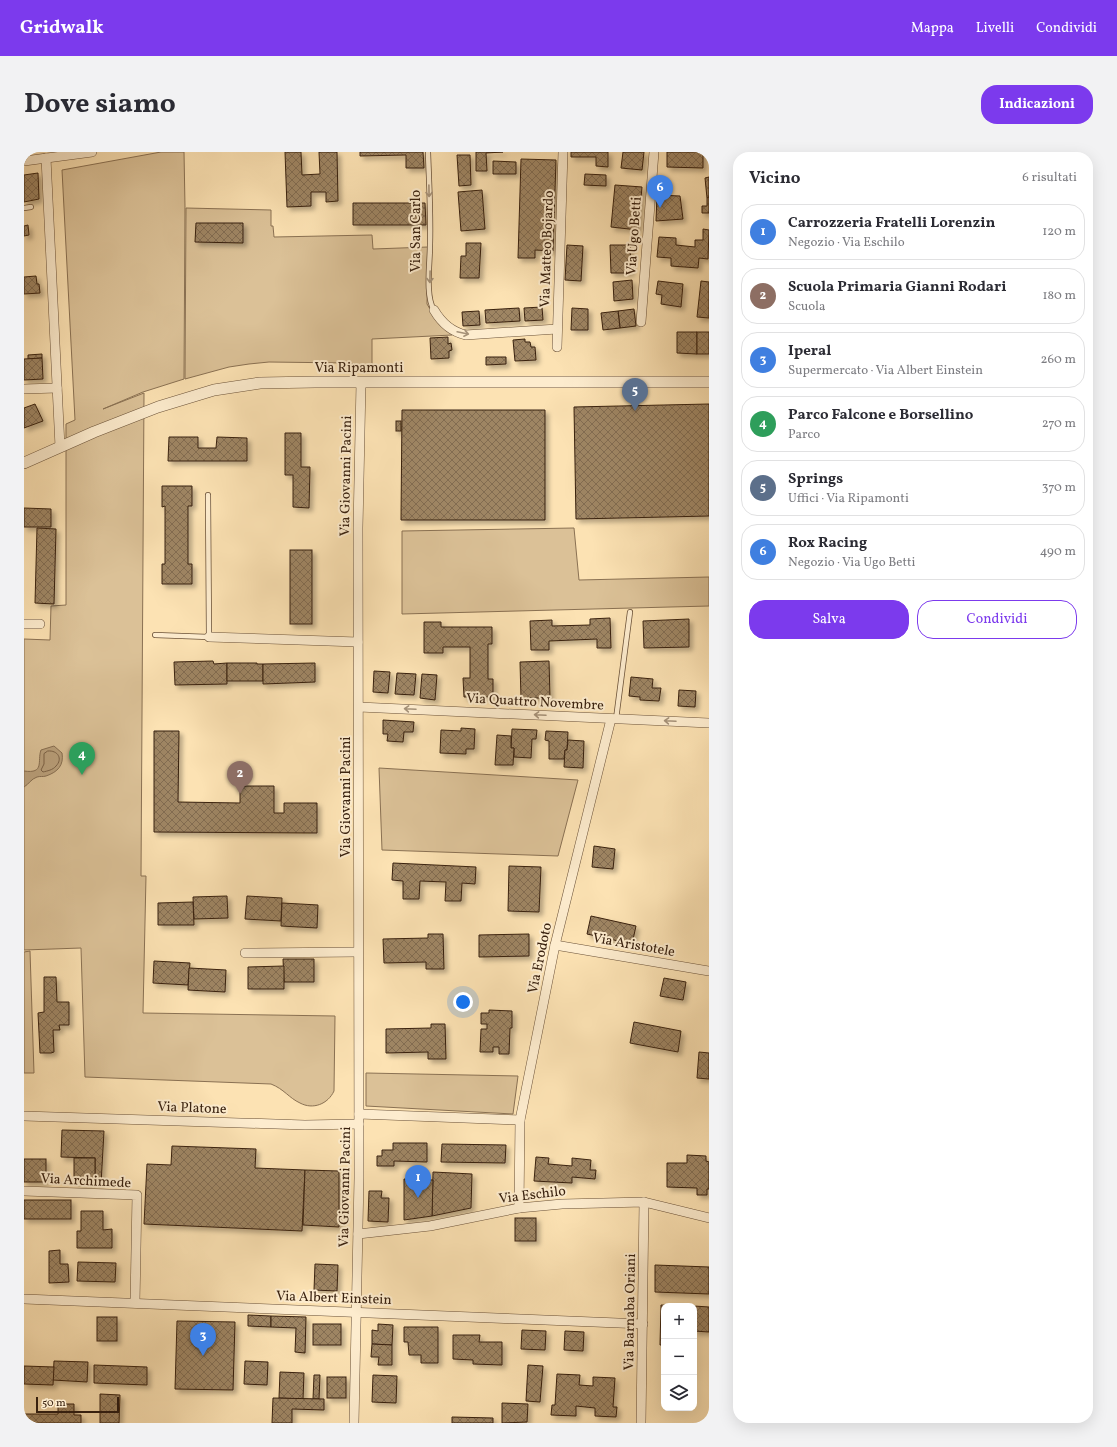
<!DOCTYPE html>
<html lang="it">
<head>
<meta charset="utf-8">
<style>
	:root { --surface:#fff; --page:#f2f2f3; --text:#2b2b33; --muted:#7c7c81; --line:#e1e1e2; --accent:#7c3aed }
	body { margin:0; font-family:Vollkorn,serif; background:var(--page); color:var(--text) }
	.controls { position:absolute; right:12px; bottom:12px; display:grid; overflow:hidden; border-radius:8px; box-shadow:0 4px 16px #0002 }
	.controls button { width:36px; height:36px; display:grid; place-items:center; padding:0; border:0; border-bottom:1px solid var(--line); background:var(--surface); color:var(--text); font:20px sans-serif }
	.scale { position:absolute; left:12px; bottom:10px; width:83px; box-sizing:border-box; padding-left:4px; border:2px solid #39210f; border-top:0; font-size:11px; line-height:14px; white-space:nowrap; color:#39210f; -webkit-text-stroke:3px #fdecce; paint-order:stroke }
	.you { position:absolute; left:439px; top:850px; width:14px; height:14px; margin:-10px; border:3px solid #fff; border-radius:50%; background:#1a73e8; box-shadow:0 0 0 6px #1a73e833 }
	.badge { display:grid; place-items:center; width:26px; height:26px; border-radius:50%; background:var(--accent); color:#fff; font-size:13px; font-weight:700 }
	.pin { position:absolute; translate:-50% -33px; filter:drop-shadow(0 1px 2px #0008) }
	.pin::after { content:''; position:absolute; top:21px; width:14px; height:12px; background:inherit; clip-path:polygon(0 0,100% 0,50% 100%) }
	.list { margin:0; padding:0; list-style:none }
	h2 { display:flex; justify-content:space-between; align-items:center; height:52px; margin:0; padding:0 16px; font-size:17px }
	h2 small { font-size:13px; font-weight:400; color:var(--muted) }
	.list li { display:grid; grid-template-columns:26px 1fr auto; gap:12px; align-items:center; box-sizing:border-box; height:56px; margin:0 8px 8px; padding:0 8px; border:1px solid var(--line); border-radius:16px }
	.list b { display:block; font-size:15px; white-space:nowrap }
	.list p { margin:0; font-size:13px; white-space:nowrap; color:var(--muted) }
	.list em { font-size:13px; font-style:normal; color:var(--muted) }
	.actions { display:flex; gap:8px; padding:12px 16px }
	.actions a { flex:1; padding:9px 0; border:1px solid var(--accent); border-radius:16px; text-align:center; font-size:14px; color:var(--accent) }
	.actions .main { background:var(--accent); color:#fff }
	.icon { flex:none; width:22px; height:22px; fill:none; stroke:currentColor; stroke-width:2; stroke-linecap:round; stroke-linejoin:round }
	.map { position:relative; flex:none; width:685px; height:1271px; overflow:hidden; border-radius:16px }
	header { display:flex; align-items:center; gap:24px; box-sizing:border-box; height:56px; padding:0 20px; background:var(--accent); color:#fff }
	header strong { font-size:19px }
	nav { display:flex; gap:22px; margin-inline-start:auto; font-size:14px }
	.intro { display:flex; align-items:center; justify-content:space-between; box-sizing:border-box; height:96px; padding:0 24px }
	h1 { margin:0; font-size:28px }
	.button { padding:10px 18px; border-radius:16px; background:var(--accent); color:#fff; font-size:14px; font-weight:700 }
	main { display:flex; gap:24px; padding:0 24px }
	aside { flex:1; background:var(--surface); border-radius:16px; box-shadow:0 4px 16px #0002 }
	.map>svg:first-child { display:block }
	.green { fill:#dbc197; stroke:#8a7153 }
	.water { fill:#baa07b; stroke:#866d50 }
	.lines { fill:none; stroke-linecap:round; stroke-linejoin:round }
	.shore { stroke:#7a6045; stroke-width:1 }
	.building { fill:url(#building-cross-hatch); stroke:#39210f; filter:url(#shadow) }
	.service-casing { stroke:#6a5138; stroke-width:6 }
	.minor-casing { stroke:#6a5138; stroke-width:10 }
	.tertiary-casing { stroke:#6a5138; stroke-width:12 }
	.service { stroke:#fdecce; stroke-width:4.5 }
	.minor { stroke:#fdecce; stroke-width:9 }
	.tertiary { stroke:#fdecce; stroke-width:11 }
	.oneway { stroke:#a59178 }
	.labels { text-anchor:middle; stroke-width:4; stroke-linejoin:round; paint-order:stroke }
	.street-label { font-size:14px; fill:#39210f; stroke:#fdecce }
</style>
</head>
<body>
<header>
<strong>Gridwalk</strong>
<nav><a>Mappa</a><a>Livelli</a><a>Condividi</a></nav>
</header>
<div class="intro"><h1>Dove siamo</h1><a class="button">Indicazioni</a></div>
<main>
<div class="map">
<svg width="685" height="1271" viewBox="0 0 685 1271">
	<defs>
		<pattern id="building-cross-hatch" width="8" height="8" patternUnits="userSpaceOnUse"><rect width="8" height="8" fill="#9e8564"/><path d="M0 0l8 8M0 8l8-8" fill="none" stroke="#826c51"/></pattern>
		<filter id="shadow"><feDropShadow dx="3.5" dy="3.5" stdDeviation="2" flood-color="#0004"/></filter>
	</defs>
	<rect width="100%" height="100%" fill="#fce2b3"/>
	<filter id="stains"><feTurbulence type="fractalNoise" baseFrequency=".005" numOctaves="4"/><feColorMatrix values="0 0 0 0 .2 0 0 0 0 .09 0 0 0 0 .02 0 0 0 .5 -.17"/></filter>
	<radialGradient id="worn" r=".72"><stop offset=".6" stop-color="#630" stop-opacity="0"/><stop offset="1" stop-color="#630" stop-opacity=".3"/></radialGradient>
	<g class="green">
		<path d="M137,0H160L161,55L160,227L119,240L79,257L120,241L117,724H122L119,861L311,864L310,939C304,952 289,958 276,951C265,946 260,937 247,932L61,925L57,796L0,798V487L26,488L27,454L42,453V272L51,268L38,18Z"/>
		<polygon points="162,56 247,58 247,74 249,74 250,85 348,83 349,97 404,95 403,152 412,167 428,180 428,183 348,187 348,215 323,211 245,210 225,212 205,215 161,227"/>
		<polygon points="550,376 555,428 685,425 685,454 378,462 378,379"/>
		<polygon points="355,616 554,628 534,704 358,698"/>
		<polygon points="6,799 10,921 0,921 0,800"/>
		<polygon points="342,921 494,924 489,962 342,954"/>
	</g>
	<path class="water" d="M30,594L38,601C40,613 34,620 22,624C19,625 16,624 13,625C7,627 5,632 0,635V619C21,622 13,609 17,598Z"/>
	<g class="lines">
		<path class="shore" d="M24,599C34,598 39,607 32,614C29,618 23,619 19,620L17,618L20,612V602Z"/>
	</g>
	<g class="building">
		<polygon points="261,0 277,0 278,23 296,22 295,0 313,0 314,49 302,50 302,40 287,40 287,54 263,55"/>
		<polygon points="336,0 399,0 400,16 382,16 382,3 336,4"/>
		<polygon points="452,0 479,0 462,1 463,19 452,19"/>
		<polygon points="547,0 584,0 584,15 572,14 572,5 547,5"/>
		<polygon points="599,0 620,0 618,18 597,16"/>
		<polygon points="643,0 679,0 679,16 643,15"/>
		<polygon points="433,3 446,3 447,33 435,34"/>
		<polygon points="497,7 532,8 529,99 511,98 511,106 494,106"/>
		<polygon points="469,9 492,10 492,22 469,22"/>
		<polygon points="14,21 15,47 0,50 0,23"/>
		<polygon points="561,22 582,23 582,34 560,33"/>
		<polygon points="685,25 685,45 683,46 681,26"/>
		<polygon points="591,33 618,35 614,78 587,75"/>
		<polygon points="458,38 461,77 437,79 434,40"/>
		<polygon points="633,43 656,44 659,67 632,69"/>
		<polygon points="685,45 685,61 678,61 678,54 683,54 683,46"/>
		<polygon points="329,51 401,51 402,73 329,73"/>
		<polygon points="172,71 219,71 219,91 171,90"/>
		<polygon points="4,73 5,83 0,84 0,74"/>
		<polygon points="679,77 685,78 684,107 675,106 674,116 647,114 647,106 633,105 635,85 652,86 652,93 671,95 671,88 679,88"/>
		<polygon points="442,91 457,91 455,126 436,126 437,104 442,104"/>
		<polygon points="543,93 559,94 557,129 541,128"/>
		<polygon points="586,93 606,93 607,121 587,121"/>
		<polygon points="12,124 13,132 15,132 16,141 0,142 0,125"/>
		<polygon points="608,128 609,147 590,149 589,130"/>
		<polygon points="634,129 659,132 657,155 637,152 638,143 632,142"/>
		<polygon points="677,129 685,130 685,166 673,165"/>
		<polygon points="518,155 519,168 501,169 500,156"/>
		<polygon points="495,156 496,169 462,171 461,158"/>
		<polygon points="548,156 564,157 564,178 547,178"/>
		<polygon points="610,157 612,174 596,176 594,159"/>
		<polygon points="455,159 456,173 439,174 438,160"/>
		<polygon points="594,159 596,176 579,178 577,161"/>
		<polygon points="653,180 673,180 673,202 653,201"/>
		<rect x="673" y="180" width="12" height="22"/>
		<polygon points="424,185 424,192 427,191 428,198 425,199 425,206 407,207 406,186"/>
		<polygon points="501,187 501,190 506,190 507,195 511,195 512,208 491,209 489,188"/>
		<polygon points="18,202 18,206 4,207 4,203"/>
		<polygon points="462,205 482,205 482,212 462,213"/>
		<polygon points="18,206 19,227 0,228 0,207"/>
		<polygon points="11,252 19,269 0,276 0,256"/>
		<polygon points="685,252 685,364 552,367 550,255"/>
		<polygon points="378,258 521,258 521,368 377,368"/>
		<rect x="372" y="269" width="5" height="10"/>
		<polygon points="261,281 277,281 277,315 286,315 285,356 269,355 269,323 261,323"/>
		<polygon points="145,285 174,285 174,296 192,296 193,285 223,286 223,309 144,309"/>
		<polygon points="138,334 168,334 168,354 164,354 164,412 168,412 168,432 138,432 138,412 141,412 141,354 138,355"/>
		<polygon points="0,356 27,357 27,375 0,375"/>
		<polygon points="13,376 32,377 30,452 11,451"/>
		<rect x="266" y="398" width="22" height="74"/>
		<polygon points="586,466 587,496 573,496 573,487 525,489 525,498 507,498 506,469 528,468 528,474 566,473 566,467"/>
		<polygon points="665,467 665,495 620,496 619,469"/>
		<polygon points="400,470 417,470 417,475 468,475 468,492 464,492 464,527 469,527 469,545 440,545 439,526 446,526 446,495 419,495 419,501 400,501"/>
		<polygon points="189,509 190,512 203,511 203,532 151,533 150,510"/>
		<polygon points="525,509 526,546 497,546 496,510"/>
		<polygon points="203,511 233,511 233,512 239,512 239,529 203,529"/>
		<polygon points="291,511 291,530 239,532 239,512"/>
		<polygon points="350,519 366,520 364,541 349,540"/>
		<polygon points="373,521 392,522 390,543 371,542"/>
		<polygon points="398,522 413,523 411,548 396,546"/>
		<polygon points="607,525 629,527 628,536 637,536 635,549 616,548 616,545 605,544"/>
		<polygon points="655,538 672,539 671,555 654,554"/>
		<polygon points="359,568 390,570 389,580 380,580 379,590 363,589 364,582 359,582"/>
		<polygon points="437,576 451,577 450,597 442,597 442,602 416,601 417,578 437,579"/>
		<polygon points="488,577 513,578 512,587 508,587 507,606 490,605 490,596 487,596"/>
		<polygon points="130,579 155,579 154,650 216,651 216,634 250,634 250,661 260,661 260,651 293,651 293,681 130,680"/>
		<polygon points="522,579 544,580 543,598 541,598 540,607 525,607 525,589 521,588"/>
		<polygon points="473,583 487,584 487,596 490,596 489,613 471,613"/>
		<polygon points="544,588 560,589 559,616 540,615 541,598 543,598"/>
		<polygon points="570,694 591,697 589,717 568,715"/>
		<polygon points="369,711 452,715 451,732 438,731 437,749 421,749 422,730 396,729 395,747 379,747 379,729 368,728"/>
		<polygon points="485,714 517,715 515,760 484,759"/>
		<polygon points="203,744 204,766 170,767 169,745"/>
		<polygon points="223,744 258,746 257,769 221,767"/>
		<polygon points="169,750 170,773 134,773 134,751"/>
		<polygon points="258,751 294,753 293,776 257,774"/>
		<polygon points="567,764 612,774 608,792 563,782"/>
		<polygon points="404,782 419,782 420,817 402,817 402,810 360,811 359,787 404,786"/>
		<polygon points="505,782 505,804 455,805 455,783"/>
		<polygon points="259,807 290,807 290,830 260,830"/>
		<polygon points="130,809 166,811 164,833 129,831"/>
		<polygon points="260,814 260,837 224,837 224,815"/>
		<polygon points="165,816 202,818 201,840 164,838"/>
		<polygon points="20,825 32,825 33,850 45,850 45,873 35,873 36,878 29,878 30,900 27,901 16,901 14,861 20,860"/>
		<polygon points="640,826 662,830 659,848 636,844"/>
		<polygon points="465,858 488,859 488,876 486,876 485,902 475,902 475,895 469,895 469,900 456,900 457,877 463,877 463,872 457,872 457,861 465,861"/>
		<polygon points="610,870 657,879 654,900 606,891"/>
		<polygon points="407,872 421,872 422,907 404,907 404,900 362,901 362,877 407,876"/>
		<polygon points="675,900 685,901 685,927 673,926"/>
		<polygon points="38,978 80,979 77,1032 71,1031 71,1006 37,1005"/>
		<polygon points="369,991 403,991 403,1010 370,1009 370,1014 353,1014 353,1004 358,1004 358,998 369,998"/>
		<polygon points="418,992 482,993 481,1011 417,1010"/>
		<polygon points="148,994 232,997 231,1016 281,1018 278,1079 120,1072 123,1012 147,1013"/>
		<polygon points="663,1003 682,1004 682,1009 685,1010 685,1037 683,1037 683,1043 673,1043 673,1036 643,1035 643,1011 663,1011"/>
		<polygon points="512,1005 525,1006 524,1012 548,1014 548,1006 567,1008 566,1018 572,1018 571,1027 548,1025 548,1031 510,1029"/>
		<rect x="50" y="1006" width="21" height="25"/>
		<rect x="0" y="1007" width="22" height="23"/>
		<polygon points="281,1018 315,1019 315,1075 279,1073"/>
		<polygon points="409,1020 448,1022 447,1056 408,1064"/>
		<polygon points="380,1027 409,1028 408,1064 380,1068"/>
		<polygon points="345,1039 358,1039 357,1046 365,1046 364,1070 344,1069"/>
		<rect x="0" y="1048" width="47" height="19"/>
		<polygon points="57,1059 79,1059 79,1078 88,1077 88,1096 53,1096 53,1079 57,1079"/>
		<rect x="491" y="1066" width="21" height="23"/>
		<polygon points="36,1098 36,1112 44,1112 45,1130 25,1131 25,1099"/>
		<polygon points="54,1110 92,1111 91,1130 53,1129"/>
		<polygon points="291,1112 314,1113 313,1139 290,1138"/>
		<polygon points="631,1113 685,1115 685,1142 631,1140"/>
		<polygon points="637,1153 662,1154 640,1154 640,1193 636,1193"/>
		<polygon points="670,1154 685,1155 685,1180 670,1179"/>
		<polygon points="224,1163 247,1164 247,1175 224,1174"/>
		<polygon points="247,1164 282,1165 281,1201 271,1200 272,1176 247,1175"/>
		<rect x="73" y="1165" width="20" height="24"/>
		<polygon points="153,1169 211,1170 209,1238 151,1237"/>
		<rect x="289" y="1172" width="28" height="21"/>
		<polygon points="354,1172 369,1173 368,1193 348,1192 348,1178 354,1179"/>
		<polygon points="380,1175 414,1175 414,1211 397,1211 397,1203 385,1203 384,1190 380,1190"/>
		<polygon points="498,1178 522,1179 521,1198 497,1197"/>
		<polygon points="541,1179 560,1180 559,1199 540,1198"/>
		<polygon points="429,1183 456,1183 455,1190 478,1190 478,1213 449,1212 449,1208 429,1207"/>
		<polygon points="348,1192 368,1193 368,1213 354,1213 355,1205 347,1205"/>
		<polygon points="30,1209 64,1210 63,1230 29,1228"/>
		<polygon points="221,1209 244,1210 243,1233 220,1232"/>
		<polygon points="70,1213 123,1215 123,1233 70,1231"/>
		<polygon points="504,1213 519,1214 516,1250 502,1249"/>
		<polygon points="0,1214 30,1215 29,1233 0,1232"/>
		<polygon points="256,1220 280,1221 279,1247 255,1246"/>
		<polygon points="533,1222 556,1223 555,1233 569,1234 569,1225 591,1226 589,1255 593,1255 592,1265 571,1264 571,1256 552,1254 552,1264 527,1263 528,1253 531,1253"/>
		<polygon points="290,1223 296,1223 295,1247 289,1247"/>
		<polygon points="349,1223 373,1224 372,1251 348,1250"/>
		<rect x="303" y="1225" width="19" height="21"/>
		<polygon points="76,1242 96,1243 95,1271 76,1271"/>
		<polygon points="249,1246 300,1247 300,1258 268,1257 268,1271 248,1271"/>
		<polygon points="478,1251 504,1252 503,1270 478,1271"/>
		<polygon points="34,1252 50,1252 50,1263 57,1263 57,1271 0,1271 0,1262 34,1262"/>
		<polygon points="428,1265 469,1266 469,1271 428,1271"/>
	</g>
	<g class="lines">
		<defs>
			<g id="service">
				<path d="M404,0C405,31 407,62 406,93C406,111 401,144 410,158"/>
				<polyline points="0,56 7,55"/>
				<polyline points="131,483 185,485 184,343"/>
				<polyline points="592,567 606,460"/>
			</g>
			<g id="minor">
				<polyline points="22,6 36,295"/>
				<polyline points="0,9 68,0"/>
				<path d="M410,158C417,170 428,180 442,183L533,177"/>
				<polyline points="617,170 630,0"/>
				<polyline points="533,195 539,0"/>
				<polyline points="0,237 33,236"/>
				<polyline points="0,472 16,472"/>
				<polyline points="185,485 334,490"/>
				<polyline points="335,555 685,571"/>
				<polyline points="531,793 685,819"/>
				<polyline points="221,801 334,800"/>
				<polyline points="335,962 496,968"/>
				<polyline points="0,964 281,973 335,972"/>
				<polyline points="0,1039 113,1043 111,1151"/>
				<polyline points="495,1056 496,968 531,793 587,567"/>
				<polyline points="334,1082 406,1074 495,1056 538,1052 620,1050 685,1066"/>
				<polyline points="0,1147 619,1172"/>
				<polyline points="330,1271 335,1026 334,376 337,231"/>
				<polyline points="617,1271 620,1050"/>
			</g>
			<polyline id="tertiary" points="0,311 70,280 134,255 190,238 236,231 291,230 685,230"/>
		</defs>
		<use href="#service" class="service-casing"/>
		<use href="#minor" class="minor-casing"/>
		<use href="#tertiary" class="tertiary-casing"/>
		<use href="#service" class="service"/>
		<use href="#minor" class="minor"/>
		<use href="#tertiary" class="tertiary"/>
	</g>
	<defs><path id="oneway-shaft" d="M-6 0H5M1.5-3L5.5 0L1.5 3" fill="none" stroke-width="1.6" stroke-linecap="round" stroke-linejoin="round"/></defs>
	<g class="oneway">
		<use href="#oneway-shaft" transform="translate(405 39) rotate(89)"/>
		<use href="#oneway-shaft" transform="translate(406 125) rotate(91)"/>
		<use href="#oneway-shaft" transform="translate(439 181) rotate(12)"/>
		<use href="#oneway-shaft" transform="translate(386 557) rotate(-177)"/>
		<use href="#oneway-shaft" transform="translate(516 563) rotate(-177)"/>
		<use href="#oneway-shaft" transform="translate(646 569) rotate(-177)"/>
	</g>
	<g class="labels">
		<g class="street-label">
			<text transform="translate(391 79) rotate(-90)" y="5">Via San Carlo</text>
			<text transform="translate(609 84) rotate(-86)" y="5">Via Ugo Betti</text>
			<text transform="translate(522 97) rotate(-88)" y="5">Via Matteo Bojardo</text>
			<text x="335" y="220">Via Ripamonti</text>
			<text transform="translate(321 324) rotate(-89)" y="5">Via Giovanni Pacini</text>
			<text transform="translate(511 549) rotate(3)" y="5">Via Quattro Novembre</text>
			<text transform="translate(321 645) rotate(-90)" y="5">Via Giovanni Pacini</text>
			<text transform="translate(610 792) rotate(10)" y="5">Via Aristotele</text>
			<text transform="translate(515 806) rotate(-78)" y="5">Via Erodoto</text>
			<text transform="translate(168 955) rotate(2)" y="5">Via Platone</text>
			<text transform="translate(62 1028) rotate(3)" y="5">Via Archimede</text>
			<text transform="translate(320 1035) rotate(-89)" y="5">Via Giovanni Pacini</text>
			<text transform="translate(508 1042) rotate(-7)" y="5">Via Eschilo</text>
			<text transform="translate(310 1145) rotate(2)" y="5">Via Albert Einstein</text>
			<text transform="translate(605 1160) rotate(-89)" y="5">Via Barnaba Oriani</text>
		</g>
	</g>
	<rect width="100%" height="100%" filter="url(#stains)"/>
	<rect width="100%" height="100%" fill="url(#worn)"/>
</svg>
<div class="controls">
<button>+</button>
<button>−</button>
<button><svg class="icon" aria-label="layers" viewBox="0 0 24 24"><path d="M12 4l9 5-9 5-9-5zM3 14l9 5 9-5"/></svg></button>
</div>
<div class="scale">50 m</div>
<div class="you"></div>
<div class="pin badge" style="left:394px;top:1046px;background:#3f7fe0">1</div>
<div class="pin badge" style="left:216px;top:642px;background:#8d6e63">2</div>
<div class="pin badge" style="left:179px;top:1204px;background:#3f7fe0">3</div>
<div class="pin badge" style="left:58px;top:623px;background:#2e9e5b">4</div>
<div class="pin badge" style="left:611px;top:259px;background:#5c6f8a">5</div>
<div class="pin badge" style="left:636px;top:56px;background:#3f7fe0">6</div>
</div>
<aside>
<h2>Vicino<small>6 risultati</small></h2>
<ul class="list">
<li><span class="badge" style="background:#3f7fe0">1</span><div><b>Carrozzeria Fratelli Lorenzin</b><p>Negozio · Via Eschilo</p></div><em>120 m</em></li>
<li><span class="badge" style="background:#8d6e63">2</span><div><b>Scuola Primaria Gianni Rodari</b><p>Scuola</p></div><em>180 m</em></li>
<li><span class="badge" style="background:#3f7fe0">3</span><div><b>Iperal</b><p>Supermercato · Via Albert Einstein</p></div><em>260 m</em></li>
<li><span class="badge" style="background:#2e9e5b">4</span><div><b>Parco Falcone e Borsellino</b><p>Parco</p></div><em>270 m</em></li>
<li><span class="badge" style="background:#5c6f8a">5</span><div><b>Springs</b><p>Uffici · Via Ripamonti</p></div><em>370 m</em></li>
<li><span class="badge" style="background:#3f7fe0">6</span><div><b>Rox Racing</b><p>Negozio · Via Ugo Betti</p></div><em>490 m</em></li>
</ul>
<div class="actions"><a class="main">Salva</a><a>Condividi</a></div>
</aside>
</main>
</body>
</html>
